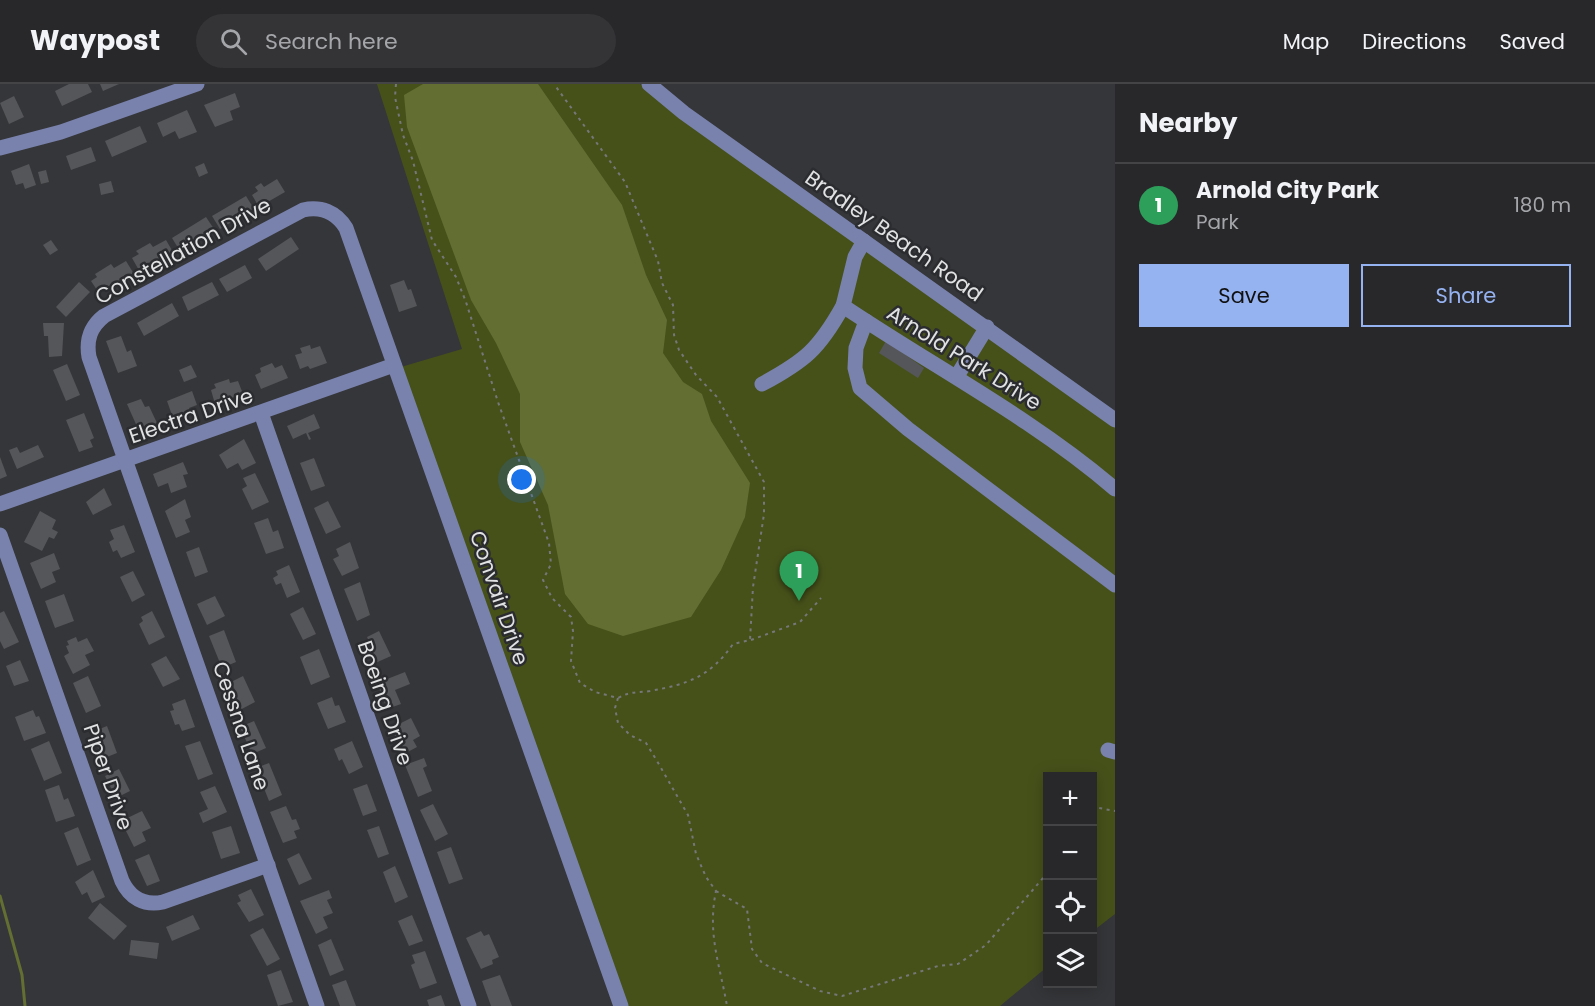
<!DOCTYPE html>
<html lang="en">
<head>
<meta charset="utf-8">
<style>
	:root { --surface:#28282b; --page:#343437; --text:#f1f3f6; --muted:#a5a6a9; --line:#444447; --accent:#95b2f1 }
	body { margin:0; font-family:Poppins,sans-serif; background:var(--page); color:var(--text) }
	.controls { position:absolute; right:18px; bottom:18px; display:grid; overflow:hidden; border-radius:0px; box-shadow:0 3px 15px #0003 }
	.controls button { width:54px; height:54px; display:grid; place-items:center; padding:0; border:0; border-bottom:2px solid var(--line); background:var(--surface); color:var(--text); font:30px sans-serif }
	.you { position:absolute; left:522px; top:396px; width:21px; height:21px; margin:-15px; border:4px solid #fff; border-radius:50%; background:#1a73e8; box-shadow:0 0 0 9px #1a73e833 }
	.badge { display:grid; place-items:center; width:39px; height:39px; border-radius:50%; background:var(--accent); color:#fff; font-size:20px; font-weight:700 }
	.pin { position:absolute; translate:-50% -50px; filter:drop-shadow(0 2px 3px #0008) }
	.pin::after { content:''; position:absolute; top:32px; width:21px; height:18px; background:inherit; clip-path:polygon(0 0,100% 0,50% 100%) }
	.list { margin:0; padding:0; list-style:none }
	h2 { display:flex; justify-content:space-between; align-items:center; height:78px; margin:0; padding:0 24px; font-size:26px }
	h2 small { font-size:20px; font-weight:400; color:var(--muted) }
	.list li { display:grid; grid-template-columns:39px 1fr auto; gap:18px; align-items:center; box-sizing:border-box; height:84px; padding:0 24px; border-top:2px solid var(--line) }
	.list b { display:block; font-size:22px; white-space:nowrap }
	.list p { margin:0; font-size:20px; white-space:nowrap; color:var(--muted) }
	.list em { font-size:20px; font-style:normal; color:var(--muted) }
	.actions { display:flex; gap:12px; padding:18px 24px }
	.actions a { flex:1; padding:14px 0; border:2px solid var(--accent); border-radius:0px; text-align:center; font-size:21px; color:var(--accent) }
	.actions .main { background:var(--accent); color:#111 }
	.icon { flex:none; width:33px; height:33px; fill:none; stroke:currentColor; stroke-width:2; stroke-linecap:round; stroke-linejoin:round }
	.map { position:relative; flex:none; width:1115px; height:922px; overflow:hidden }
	header { display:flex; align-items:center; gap:36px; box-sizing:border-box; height:84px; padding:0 30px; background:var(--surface); border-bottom:2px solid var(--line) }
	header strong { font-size:28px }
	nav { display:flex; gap:33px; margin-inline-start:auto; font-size:21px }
	.search { width:420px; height:54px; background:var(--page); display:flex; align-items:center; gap:15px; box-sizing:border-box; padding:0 21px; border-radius:33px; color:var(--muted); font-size:22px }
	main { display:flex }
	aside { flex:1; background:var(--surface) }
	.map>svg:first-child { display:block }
	.green { fill:#46511a }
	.water { fill:#626e32 }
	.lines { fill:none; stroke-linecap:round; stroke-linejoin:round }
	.stream { stroke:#626e32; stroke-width:3 }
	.building { fill:#555659 }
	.path { stroke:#767779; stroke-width:2; stroke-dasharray:3 4.5; stroke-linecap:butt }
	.minor { stroke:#7982ad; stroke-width:15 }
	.labels { text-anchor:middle; stroke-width:5; stroke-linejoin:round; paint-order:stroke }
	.street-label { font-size:21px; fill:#e1e2e3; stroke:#2b2c2f }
</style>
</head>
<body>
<header>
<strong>Waypost</strong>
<div class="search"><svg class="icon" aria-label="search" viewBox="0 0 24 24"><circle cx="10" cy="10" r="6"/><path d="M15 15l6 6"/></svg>Search here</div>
<nav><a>Map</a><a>Directions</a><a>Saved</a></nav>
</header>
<main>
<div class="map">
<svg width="1115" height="922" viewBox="0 0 1115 922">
	<rect width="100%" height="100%" fill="#353639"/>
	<polygon class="green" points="377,0 640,0 1115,342 1115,830 1093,847 1092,692 1048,692 1047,883 1000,922 626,922 401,283 462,265"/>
	<polygon class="water" points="423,0 538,0 622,121 646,191 667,236 663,269 683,298 702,310 711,337 750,399 745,433 721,486 691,533 623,552 588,540 565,510 548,421 520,358 520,310 496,259 471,216 407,43 404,11"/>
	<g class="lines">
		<polyline class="stream" points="0,812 22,891 25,922"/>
	</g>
	<g class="building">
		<polygon points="69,0 88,0 92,8 62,22 55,7"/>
		<polygon points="100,0 119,0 103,7"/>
		<polygon points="235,9 240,23 230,27 233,36 215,43 204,21"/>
		<polygon points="14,12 24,33 9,40 0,19"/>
		<polygon points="187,26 197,48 179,55 175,47 163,53 157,39"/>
		<polygon points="140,42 147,58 112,73 105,57"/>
		<polygon points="91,63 96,77 71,86 66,72"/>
		<polygon points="204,79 208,89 199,93 195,83"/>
		<polygon points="29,80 36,101 25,105 23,99 16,101 11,87"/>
		<polygon points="46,86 49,98 41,100 38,88"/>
		<polygon points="277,95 285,108 259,123 252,111 258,107 255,103 261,99 264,103"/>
		<polygon points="111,97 114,108 101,111 99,100"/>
		<polygon points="246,112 254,125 220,145 212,132"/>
		<polygon points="206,133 214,145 180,167 172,154"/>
		<polygon points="291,153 299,165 266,187 258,175"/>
		<polygon points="51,156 58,166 50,171 43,161"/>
		<polygon points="166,156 173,168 140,188 132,174 139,170 136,167 150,159 153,163"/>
		<polygon points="126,177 134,190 99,209 91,197 97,193 95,190 111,180 114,184"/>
		<polygon points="245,181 252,194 227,208 219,195"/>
		<polygon points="404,196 408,206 411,205 417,222 399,228 390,201"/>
		<polygon points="79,198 90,208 66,233 56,223"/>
		<polygon points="212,198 219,211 188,227 182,213"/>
		<polygon points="172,219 179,232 144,252 137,239"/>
		<polygon points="43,239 64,239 62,272 49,273 48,252 44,252"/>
		<polygon points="121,252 127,268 131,266 137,282 118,289 106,257"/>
		<polygon points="886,257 924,284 918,294 879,269"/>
		<polygon points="310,261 311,265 320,262 327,279 310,285 308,282 300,285 295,271 302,269 300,264"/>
		<polygon points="272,279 275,284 282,281 288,294 261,305 255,291 261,288 260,284"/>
		<polygon points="67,280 80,311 66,317 53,286"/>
		<polygon points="191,281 197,293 184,298 179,286"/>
		<polygon points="229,295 230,299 238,297 243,310 215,320 211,306 216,304 214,300"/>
		<polygon points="192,307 197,321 189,324 190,328 173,334 167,317"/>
		<polygon points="141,315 145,323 149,322 157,339 139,347 127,320"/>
		<polygon points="84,329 94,354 90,356 93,363 79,368 66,336"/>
		<polygon points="314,330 320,344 308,349 311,355 309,356 306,349 293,355 287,342"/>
		<polygon points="244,355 256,379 242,386 238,379 227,385 219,371"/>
		<polygon points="38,361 44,373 17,385 9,366 17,363 20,369"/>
		<polygon points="0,373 7,392 0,395"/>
		<polygon points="314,374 325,402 311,407 300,379"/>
		<polygon points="183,378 188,390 183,391 187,403 171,409 168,399 158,403 153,390"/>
		<polygon points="255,389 269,418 252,426 242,405 247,402 243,394"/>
		<polygon points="104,404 112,421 93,431 86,418"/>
		<polygon points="185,415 191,433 185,436 190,448 176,454 165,427"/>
		<polygon points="328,417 341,443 326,450 314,424"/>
		<polygon points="40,427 56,436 52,445 58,448 54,455 49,453 42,467 24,458"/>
		<polygon points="268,434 273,448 278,446 284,464 266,470 254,439"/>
		<polygon points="124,441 135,468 121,474 117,466 113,468 109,458 114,455 110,446"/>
		<polygon points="350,458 359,484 342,492 333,475 339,472 336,465"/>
		<polygon points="199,463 208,488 195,493 186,468"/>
		<polygon points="54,469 60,485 52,488 56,498 41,505 30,479"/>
		<polygon points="289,481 300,508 287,514 281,499 276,501 273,494 278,491 276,487"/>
		<polygon points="133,487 145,511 132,518 120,493"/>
		<polygon points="360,498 370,531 357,537 344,505"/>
		<polygon points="64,510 74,537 55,544 45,517"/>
		<polygon points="215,512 225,532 207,541 197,520"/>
		<polygon points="303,523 316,550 303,556 290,530"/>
		<polygon points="4,527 19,558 4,565 0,557 0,529"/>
		<polygon points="152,527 165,553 149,561 139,540 143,537 141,533"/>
		<polygon points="224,546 236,578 222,584 209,552"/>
		<polygon points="379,547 391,572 373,580 364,562 370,560 367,553"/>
		<polygon points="76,553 78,558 87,554 94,567 85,571 90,581 73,590 64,572 69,569 66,562 69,561 67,557"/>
		<polygon points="319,565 330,593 311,601 300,573"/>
		<polygon points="166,572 180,595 163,603 151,580"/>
		<polygon points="20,576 29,597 14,602 6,582"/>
		<polygon points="405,588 410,600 395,606 401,620 387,625 377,599"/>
		<polygon points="88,592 101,622 86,629 73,599"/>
		<polygon points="243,592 255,618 238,627 229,609 235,606 231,598"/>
		<polygon points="332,613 335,622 339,621 346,638 328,645 317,619"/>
		<polygon points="185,615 195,643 182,647 179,640 175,641 170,627 174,626 172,620"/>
		<polygon points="33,626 36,633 39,632 46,649 24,657 15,633"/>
		<polygon points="411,634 420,652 413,656 417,663 404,670 391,644"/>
		<polygon points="254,637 266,664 252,670 240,643"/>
		<polygon points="107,642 117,669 102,675 92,648"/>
		<polygon points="49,657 62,689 44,697 31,665"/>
		<polygon points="200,657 213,690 198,696 185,662"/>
		<polygon points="352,657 363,683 349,690 342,675 339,677 334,665"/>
		<polygon points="424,674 427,682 423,684 432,707 418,713 405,681"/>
		<polygon points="269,679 282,711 269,717 256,684"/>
		<polygon points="119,685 130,707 116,714 105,692"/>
		<polygon points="367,700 377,727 363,732 353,705"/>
		<polygon points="59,701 64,716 68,714 75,732 56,738 45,706"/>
		<polygon points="215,702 227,728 203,739 199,729 208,725 200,708"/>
		<polygon points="433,720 448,750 435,757 420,726"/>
		<polygon points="286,722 292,736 296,735 300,745 294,747 297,754 283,759 270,728"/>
		<polygon points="142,727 151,744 142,748 146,757 134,763 121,737"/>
		<polygon points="231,742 240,769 221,775 212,748"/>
		<polygon points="379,742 389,770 378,774 367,746"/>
		<polygon points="78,743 91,776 77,782 64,749"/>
		<polygon points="451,763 463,795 449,800 437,768"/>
		<polygon points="299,769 312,795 299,801 287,775"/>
		<polygon points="149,770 160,797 147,802 135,776"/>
		<polygon points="395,782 408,813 395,819 383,788"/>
		<polygon points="93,786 105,813 92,819 87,808 82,811 75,798"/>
		<polygon points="251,805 264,831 249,838 237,819 241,817 238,811"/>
		<polygon points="329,806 332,814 327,816 333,829 323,833 328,844 316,850 300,817"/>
		<polygon points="100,819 127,842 114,856 88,834"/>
		<polygon points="193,831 200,845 172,857 166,843"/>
		<polygon points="412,831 423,857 409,862 398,837"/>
		<polygon points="263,844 280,875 267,882 250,851"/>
		<polygon points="481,847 484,852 489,850 499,873 492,876 493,880 481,885 466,854"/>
		<polygon points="331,855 344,886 330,892 318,861"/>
		<polygon points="131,856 159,859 157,875 129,871"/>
		<polygon points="425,867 437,899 420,905 411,881 415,879 412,871"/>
		<polygon points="281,886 293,918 278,922 267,891"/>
		<polygon points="500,891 512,922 491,922 482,897"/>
		<polygon points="346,896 356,922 340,922 332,901"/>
		<polygon points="441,911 445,922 429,922 427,916"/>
	</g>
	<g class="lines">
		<g class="path">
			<path d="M396,0L395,13L403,51L413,77L432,156L456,193L466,218L498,318L549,459L551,480L543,496L552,514L571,533L573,547L571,577L580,599L595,608L618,614C630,607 637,609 650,607C688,600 710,593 733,560L750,556L753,503L764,430V398L717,313L696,291L679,266L674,251L673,221L662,199L658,177L625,98L554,0"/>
			<polyline points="751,556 800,538 821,514"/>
			<path d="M618,614L615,624L618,639L630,651L646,659L657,677L688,731L696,770L706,793L716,807C707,850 720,881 727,922"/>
			<polyline points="1092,726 1099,724 1115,727"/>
			<polyline points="716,807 747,825 752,865 762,879 820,907 842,912 938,882 958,880 986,861 1048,788"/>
		</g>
		<g class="minor">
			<polyline points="649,0 684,29 1115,336"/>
			<polyline points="0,64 61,48 197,0"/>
			<path d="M864,157L855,173L843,222C934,283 1032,334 1115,405"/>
			<polyline points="866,237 856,264 855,284 860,304 908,345 1115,501"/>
			<polyline points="957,292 987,243"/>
			<path d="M762,300C805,277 819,265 843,222"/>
			<polyline points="261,329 469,922"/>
			<polyline points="0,420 394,281"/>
			<path d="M0,451L122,797C130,814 144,822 163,818L268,781"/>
			<polyline points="1108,666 1115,668"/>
			<path d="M317,922L89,273C86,256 90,243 104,232L303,126C321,122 336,128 346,144L621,922"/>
		</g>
	</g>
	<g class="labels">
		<g class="street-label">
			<text transform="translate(894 152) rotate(35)" y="7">Bradley Beach Road</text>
			<text transform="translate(183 167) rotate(-29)" y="7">Constellation Drive</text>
			<text transform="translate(964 274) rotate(32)" y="7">Arnold Park Drive</text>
			<text transform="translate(191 332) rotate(-19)" y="7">Electra Drive</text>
			<text transform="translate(499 514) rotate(71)" y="7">Convair Drive</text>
			<text transform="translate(385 619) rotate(71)" y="7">Boeing Drive</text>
			<text transform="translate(241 642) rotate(71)" y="7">Cessna Lane</text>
			<text transform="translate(108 693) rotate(71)" y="7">Piper Drive</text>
		</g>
	</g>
</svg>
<div class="controls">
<button>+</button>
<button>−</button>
<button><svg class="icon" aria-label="locate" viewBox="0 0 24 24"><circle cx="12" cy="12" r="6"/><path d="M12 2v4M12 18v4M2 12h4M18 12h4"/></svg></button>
<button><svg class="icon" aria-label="layers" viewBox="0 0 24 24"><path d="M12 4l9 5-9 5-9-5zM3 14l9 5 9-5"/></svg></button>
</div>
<div class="you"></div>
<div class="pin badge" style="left:799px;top:517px;background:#2e9e5b">1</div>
</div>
<aside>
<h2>Nearby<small></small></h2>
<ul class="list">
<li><span class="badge" style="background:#2e9e5b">1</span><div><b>Arnold City Park</b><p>Park</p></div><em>180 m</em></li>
</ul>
<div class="actions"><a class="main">Save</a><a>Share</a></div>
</aside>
</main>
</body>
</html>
